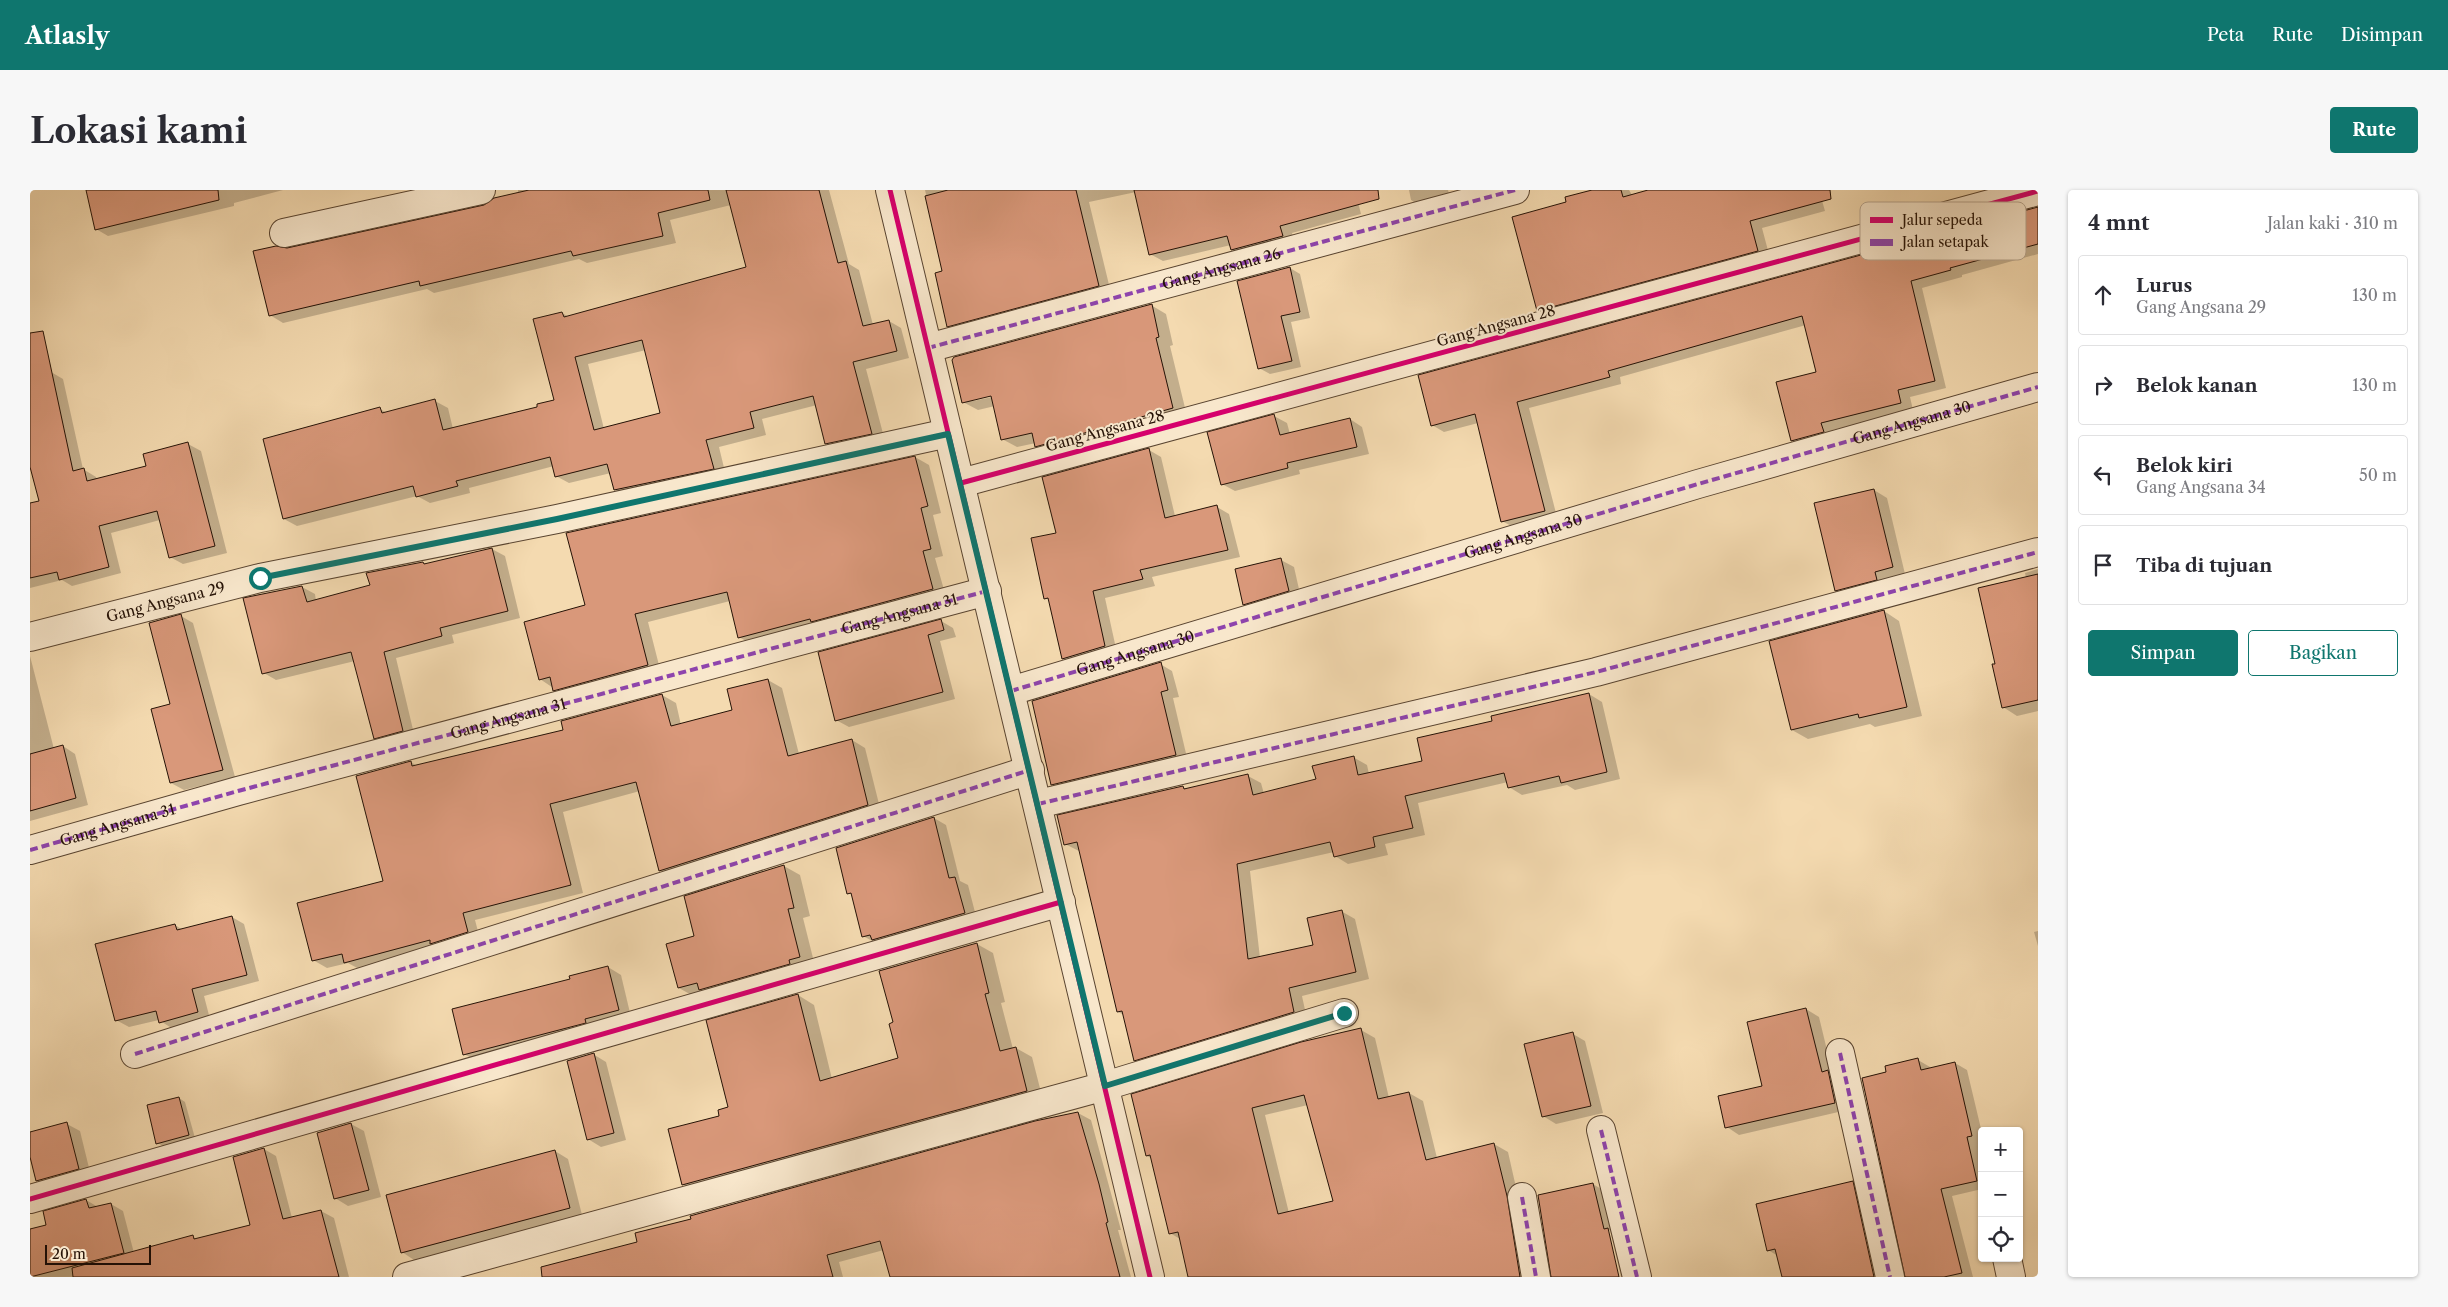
<!DOCTYPE html>
<html lang="id">
<head>
<meta charset="utf-8">
<style>
	:root { --surface:#fff; --page:#f7f7f7; --text:#2b2b33; --muted:#7c7c81; --line:#e1e1e2; --accent:#0f766e }
	body { margin:0; font-family:"Libre Caslon Text",serif; background:var(--page); color:var(--text) }
	.controls { position:absolute; right:15px; bottom:15px; display:grid; overflow:hidden; border-radius:5px; box-shadow:0 1px 4px #0004 }
	.controls button { width:45px; height:45px; display:grid; place-items:center; padding:0; border:0; border-bottom:1px solid var(--line); background:var(--surface); color:var(--text); font:25px sans-serif }
	.scale { position:absolute; left:15px; bottom:12px; width:106px; box-sizing:border-box; padding-left:5px; border:2px solid #251206; border-top:0; font-size:14px; line-height:18px; white-space:nowrap; color:#251206; -webkit-text-stroke:4px #f8e7cc; paint-order:stroke }
	.stop { position:absolute; width:15px; height:15px; margin:-11px; border:4px solid #0f766e; border-radius:50%; background:#fff }
	.stop.end { background:#0f766e; border-color:#fff; box-shadow:0 1px 5px #0008 }
	.list { margin:0; padding:0; list-style:none }
	h2 { display:flex; justify-content:space-between; align-items:center; height:65px; margin:0; padding:0 20px; font-size:21px }
	h2 small { font-size:16px; font-weight:400; color:var(--muted) }
	.list li { display:grid; grid-template-columns:32px 1fr auto; gap:15px; align-items:center; box-sizing:border-box; height:80px; margin:0 10px 10px; padding:0 10px; border:1px solid var(--line); border-radius:5px }
	.list b { display:block; font-size:19px; white-space:nowrap }
	.list p { margin:0; font-size:16px; white-space:nowrap; color:var(--muted) }
	.list em { font-size:16px; font-style:normal; color:var(--muted) }
	.actions { display:flex; gap:10px; padding:15px 20px }
	.actions a { flex:1; padding:11px 0; border:1px solid var(--accent); border-radius:5px; text-align:center; font-size:18px; color:var(--accent) }
	.actions .main { background:var(--accent); color:#fff }
	.icon { flex:none; width:28px; height:28px; fill:none; stroke:currentColor; stroke-width:2; stroke-linecap:round; stroke-linejoin:round }
	.map { position:relative; flex:none; width:2008px; height:1087px; overflow:hidden; border-radius:5px }
	header { display:flex; align-items:center; gap:30px; box-sizing:border-box; height:70px; padding:0 25px; background:var(--accent); color:#fff }
	header strong { font-size:24px }
	nav { display:flex; gap:28px; margin-inline-start:auto; font-size:18px }
	.intro { display:flex; align-items:center; justify-content:space-between; box-sizing:border-box; height:120px; padding:0 30px }
	h1 { margin:0; font-size:35px }
	.button { padding:12px 22px; border-radius:5px; background:var(--accent); color:#fff; font-size:18px; font-weight:700 }
	main { display:flex; gap:30px; padding:0 30px }
	aside { flex:1; background:var(--surface); border-radius:5px; box-shadow:0 1px 4px #0004 }
	.map>svg:first-child { display:block }
	.shadow { fill:#0003; fill-rule:evenodd }
	.building { fill:#d9987a; stroke:#251206; fill-rule:evenodd }
	.lines { fill:none; stroke-linecap:round; stroke-linejoin:round }
	.street-casing { stroke:#594430; stroke-width:30 }
	.street { stroke:#f8e7cc; stroke-width:28 }
	.quiet { stroke:#8e44ad; stroke-width:4; stroke-dasharray:8 4; stroke-linecap:butt }
	.cycleway-casing { stroke:#f8e7cc; stroke-width:8 }
	.cycleway { stroke:#d6006c; stroke-width:5 }
	.route { stroke:#0f766e; stroke-width:6 }
	.labels { text-anchor:middle; stroke-width:4; stroke-linejoin:round; paint-order:stroke }
	.street-label { font-size:15px; fill:#251206; stroke:#f8e7cc }
	.key { fill:#f8e7cc; stroke:#b9a791; stroke-width:1 }
	.key-label { font-size:14px; fill:#251206 }
</style>
</head>
<body>
<header>
<strong>Atlasly</strong>
<nav><a>Peta</a><a>Rute</a><a>Disimpan</a></nav>
</header>
<div class="intro"><h1>Lokasi kami</h1><a class="button">Rute</a></div>
<main>
<div class="map">
<svg width="2008" height="1087" viewBox="0 0 2008 1087">
	<rect width="100%" height="100%" fill="#f4dab0"/>
	<filter id="stains"><feTurbulence type="fractalNoise" baseFrequency=".004" numOctaves="4"/><feColorMatrix values="0 0 0 0 .2 0 0 0 0 .09 0 0 0 0 .02 0 0 0 .5 -.17"/></filter>
	<radialGradient id="worn" r=".72"><stop offset=".6" stop-color="#630" stop-opacity="0"/><stop offset="1" stop-color="#630" stop-opacity=".3"/></radialGradient>
	<g class="shadow">
		<polygon points="57,0 253,0 204,13 204,16 78,46 66,39"/>
		<path d="M488,0H799L819,74L829,80L843,135L859,131L871,138L879,168L836,179L855,251L809,261L796,253L787,215L732,229L736,245L689,257L696,286L598,307L585,300L581,283L539,293L526,286L524,276L439,298L440,303L400,313L387,306L267,336L254,329L350,219L357,223L405,211L418,218L423,239L509,218L526,211L532,123L539,127L718,78L701,15L640,30L646,53L557,73L549,69L404,103L397,99L253,133L240,125L257,60L455,16L488,4ZM616,160L631,224L574,239L558,174Z"/>
		<polygon points="895,0 1325,0 1331,24 1262,43 1265,53 1214,67 1202,60 1201,55 1133,71 1120,64 1106,2 1059,12 1081,103 930,143 918,136 914,82"/>
		<polygon points="1379,0 1418,0 1421,11 1393,18 1381,10"/>
		<polygon points="1567,0 1599,0 1602,5 1623,0 1789,0 1795,21 1732,38 1740,68 1520,127 1508,120 1538,13"/>
		<polygon points="2008,18 2008,64 1932,85 1932,87 1892,98 1916,198 1880,207 1883,220 1803,240 1805,249 1774,258 1762,250 1787,183 1776,135 1590,187 1591,194 1499,218 1527,327 1485,338 1472,331 1448,233 1414,242 1402,235"/>
		<polygon points="1260,78 1270,84 1280,128 1261,132 1271,177 1240,184 1229,178"/>
		<path d="M1121,115L1136,124L1143,155L1140,156L1157,226L1021,264L1006,256V253L987,257L972,249L965,216L948,220L933,212ZM967,203V206L943,211V209Z"/>
		<polygon points="21,182 33,189 53,279 66,287 67,290 117,277 158,254 171,261 197,363 153,374 140,367 130,330 81,343 91,383 42,396 32,390 0,398 0,314 10,311 0,272 0,187"/>
		<polygon points="1244,226 1257,233 1260,244 1320,229 1332,237 1339,264 1269,280 1270,284 1205,301 1192,294"/>
		<polygon points="1119,260 1131,267 1145,326 1187,317 1199,324 1210,367 1122,387 1125,396 1075,408 1087,463 1046,476 1033,469 1019,410 1016,408"/>
		<polygon points="885,267 899,275 911,323 903,325 913,366 905,368 916,407 723,455 709,447 700,411 618,432 631,483 538,508 510,489 557,416"/>
		<polygon points="1844,300 1857,308 1875,384 1857,389 1858,397 1819,407 1806,400"/>
		<polygon points="462,359 475,366 490,428 422,445 424,453 366,468 385,548 357,555 345,548 325,471 246,490 234,483 272,397 285,404 286,411 341,396 393,373 396,374"/>
		<polygon points="1251,370 1264,377 1271,408 1227,421 1214,414"/>
		<polygon points="2008,379 2008,521 1987,526 1973,517 1967,475 1996,388 1995,383"/>
		<polygon points="1854,421 1869,431 1892,526 1845,537 1840,534 1778,549 1762,540"/>
		<polygon points="151,426 163,433 205,587 154,600 141,593 142,515"/>
		<polygon points="911,431 923,438 926,447 910,451 925,509 819,537 806,530"/>
		<polygon points="0,466 24,559 33,556 45,564 58,615 0,631"/>
		<polygon points="1130,474 1142,481 1149,507 1143,508 1158,572 1034,601 1022,594"/>
		<polygon points="738,490 752,498 769,564 822,550 835,558 851,622 644,688 630,680 610,601 533,622 553,703 445,730 450,749 329,779 318,773 297,778 283,770 355,692 381,572 387,576 535,541 632,505 646,513 651,535 703,521"/>
		<polygon points="1559,504 1572,512 1590,589 1545,600 1537,595 1492,605 1479,597 1478,592 1388,613 1395,645 1355,654 1358,665 1318,674 1305,666 1304,662 1220,681 1230,768 1284,756 1311,721 1325,729 1339,789 1272,806 1277,829 1118,878 1105,870 1094,825 1088,822 1051,662 1035,654 1153,597 1158,600 1218,586 1231,593 1234,604 1287,590 1323,567 1337,575 1339,584 1393,572 1464,532"/>
		<polygon points="904,628 916,635 930,691 938,695 947,730 846,753 833,746 823,705 819,703"/>
		<polygon points="754,676 770,685 780,726 773,728 785,776 665,807 649,798 666,747"/>
		<polygon points="202,727 214,734 229,791 174,806 180,829 143,839 129,830 99,837 86,830 145,735 153,740"/>
		<polygon points="2008,741 2008,756 2004,742"/>
		<polygon points="947,754 963,763 975,812 971,813 983,859 986,858 1002,867 1013,910 670,1004 654,995 640,940 691,927 699,918 768,805 784,815 802,889 870,869"/>
		<polygon points="578,777 591,785 601,827 447,871 434,864 542,790"/>
		<polygon points="1776,819 1789,827 1803,885 1817,920 1709,945 1697,937 1733,897"/>
		<path d="M1331,840L1345,848L1359,908L1379,903L1393,911L1407,968L1464,954L1478,962L1490,1015L1502,1087H1159L1150,1049L1140,1043L1123,969L1117,966ZM1278,915L1305,1012L1259,1023L1235,925Z"/>
		<polygon points="1543,844 1555,851 1573,923 1526,934 1513,926"/>
		<polygon points="563,864 576,872 596,950 571,957 558,949"/>
		<polygon points="1888,870 1900,877 1900,879 1925,873 1937,880 1952,943 1952,953 1949,953 1952,966 1952,999 1922,1006 1943,1087 1876,1087 1858,883"/>
		<polygon points="149,908 155,912 165,948 134,957 128,953"/>
		<polygon points="1048,923 1061,930 1091,1040 1088,1040 1101,1087 861,1087 854,1060 809,1072 813,1087 545,1087 609,1053"/>
		<polygon points="37,934 50,941 61,986 20,997 7,990 0,962 0,943"/>
		<polygon points="321,934 334,941 351,1007 318,1016 305,1008"/>
		<polygon points="234,959 246,966 262,1028 291,1021 304,1028 319,1087 0,1087 0,1041 18,1036 56,1010 68,1017 81,1014 93,1021 104,1063 163,1047 168,1050 222,1036"/>
		<polygon points="525,961 538,969 552,1025 384,1070 372,1062"/>
		<polygon points="1822,992 1834,999 1854,1087 1753,1087 1748,1066 1738,1060"/>
		<polygon points="1563,994 1576,1002 1601,1087 1591,1087 1580,1040 1522,1087"/>
	</g>
	<g class="building">
		<polygon points="56,0 188,0 189,10 65,40"/>
		<polygon points="499,0 678,0 680,10 628,23 633,46 543,66 541,61 390,96 389,91 239,126 223,61 246,56 257,58 454,15 464,8"/>
		<path d="M696,0H789L808,73L816,71L833,136L859,130L867,161L823,172L842,244L795,254L783,206L720,222L724,238L676,250L684,279L584,300L577,274L525,287L520,267L426,291L428,296L386,307L383,296L253,329L233,249L350,217L352,223L405,209L413,240L507,217V214L524,210L503,129L532,122L534,127L716,77ZM612,150L630,223L564,240L545,167Z"/>
		<polygon points="918,0 1046,0 1069,96 917,137 905,83 912,81 895,6"/>
		<polygon points="1104,0 1348,0 1349,9 1250,36 1253,46 1201,60 1197,46 1119,65"/>
		<polygon points="1562,0 1591,0 1593,7 1618,0 1800,0 1801,9 1720,31 1728,61 1507,121 1482,27 1536,12 1535,7"/>
		<polygon points="2008,17 2008,54 1920,78 1921,80 1881,91 1905,191 1868,200 1871,213 1791,233 1794,242 1761,251 1746,192 1786,182 1772,126 1578,181 1580,187 1487,212 1515,321 1471,332 1445,224 1401,236 1388,185"/>
		<polygon points="1260,77 1270,122 1251,126 1262,171 1228,179 1207,91"/>
		<polygon points="1122,114 1129,147 1126,148 1143,218 1005,257 1002,243 971,250 961,206 932,213 922,170 924,167"/>
		<polygon points="13,141 43,281 54,278 57,291 116,276 113,264 158,252 185,356 139,368 127,321 69,336 79,377 29,390 27,382 0,388 0,313 9,311 0,277 0,143"/>
		<polygon points="1244,224 1250,245 1320,228 1327,257 1257,273 1258,278 1191,295 1177,242"/>
		<polygon points="1119,258 1135,328 1187,315 1198,360 1110,380 1113,389 1063,401 1075,456 1032,469 1018,408 1014,409 1001,348 1026,343 1012,287"/>
		<polygon points="885,266 898,316 891,318 901,359 893,361 903,399 781,432 780,429 708,448 697,402 605,424 618,475 523,501 520,487 509,490 494,432 555,415 536,343"/>
		<polygon points="1844,299 1863,377 1845,382 1847,390 1805,401 1784,313"/>
		<polygon points="462,358 478,421 410,438 412,446 354,462 373,541 344,549 321,462 232,484 213,408 272,396 277,412 340,395 336,383 393,372 394,374"/>
		<polygon points="1251,368 1259,401 1213,415 1205,379"/>
		<polygon points="2008,384 2008,510 1972,518 1962,474 1965,474 1948,398"/>
		<polygon points="1854,420 1877,517 1829,528 1828,524 1761,540 1739,451"/>
		<polygon points="151,424 193,580 140,593 121,519 140,514 119,433"/>
		<polygon points="911,429 914,440 898,445 913,502 805,531 788,462"/>
		<polygon points="1131,472 1138,500 1131,502 1146,565 1021,595 1002,511"/>
		<polygon points="738,489 758,566 822,549 838,615 629,681 606,592 520,614 541,695 433,723 438,742 400,754 400,750 314,773 312,764 282,771 267,713 353,691 326,586 381,571 382,576 533,540 531,531 632,504 641,536 702,520 697,499"/>
		<polygon points="1559,503 1577,582 1531,593 1529,586 1478,598 1474,583 1375,606 1383,638 1343,647 1345,657 1304,667 1300,652 1207,674 1218,769 1283,755 1277,728 1312,720 1326,782 1259,798 1264,822 1104,871 1092,821 1087,822 1047,652 1034,655 1027,625 1153,596 1154,599 1218,584 1223,605 1286,589 1282,576 1324,566 1328,585 1392,571 1387,548 1462,531 1461,526"/>
		<polygon points="33,555 46,608 0,621 0,564"/>
		<polygon points="904,627 919,688 925,687 935,723 842,750 840,745 832,747 821,703 817,704 806,658"/>
		<polygon points="754,675 764,718 758,719 770,767 759,770 760,774 669,800 667,793 648,798 636,754 664,746 654,706"/>
		<polygon points="202,726 217,785 162,799 168,822 129,833 126,821 85,831 65,754 145,734 147,740"/>
		<polygon points="947,753 959,803 955,804 970,861 986,857 997,901 652,995 638,939 689,926 688,920 698,917 676,830 768,804 790,891 868,868 859,834 863,832 849,781"/>
		<polygon points="578,776 589,820 555,829 556,833 529,840 433,865 422,819 540,789 539,786"/>
		<polygon points="1776,818 1792,882 1798,880 1805,913 1695,938 1688,906 1732,896 1717,832"/>
		<path d="M1331,838L1348,909L1379,902L1396,970L1464,953L1477,1006L1490,1087H1158L1148,1042L1139,1044L1120,965L1116,966L1101,904L1271,852ZM1274,905L1303,1011L1248,1024L1222,918Z"/>
		<polygon points="1543,842 1561,916 1512,927 1494,854"/>
		<polygon points="564,863 584,943 557,950 537,871"/>
		<polygon points="1888,868 1891,880 1925,872 1942,946 1937,947 1947,991 1911,999 1932,1083 1914,1087 1875,1087 1832,888 1856,882 1855,876"/>
		<polygon points="149,907 159,945 126,954 117,915"/>
		<polygon points="1048,922 1069,994 1078,1032 1076,1033 1090,1087 860,1087 850,1051 797,1065 803,1087 512,1087 511,1077 607,1052 605,1043 661,1029 660,1026 1005,931"/>
		<polygon points="37,932 49,979 6,991 0,967 0,942"/>
		<polygon points="321,933 339,1000 304,1009 287,943"/>
		<polygon points="234,958 253,1029 291,1020 309,1087 43,1087 42,1078 163,1045 164,1049 220,1035 203,967"/>
		<polygon points="525,960 540,1018 371,1063 356,1005"/>
		<polygon points="1823,991 1844,1087 1752,1087 1745,1059 1737,1061 1726,1014"/>
		<polygon points="1563,993 1574,1039 1578,1038 1589,1087 1521,1087 1508,1005"/>
		<polygon points="56,1009 59,1018 81,1013 94,1063 0,1087 0,1039 16,1035 13,1021"/>
	</g>
	<g class="lines">
		<defs>
			<g id="street">
				<polyline points="860,0 1120,1087"/>
				<polyline points="254,43 451,0"/>
				<polyline points="898,158 1485,0"/>
				<polyline points="931,293 2008,1"/>
				<path id="s1" d="M0,447L230,388L527,329L918,243"/>
				<polyline points="981,501 1668,294 2008,197"/>
				<polyline points="1008,614 1566,482 2008,362"/>
				<polyline points="0,660 208,601 957,401"/>
				<polyline points="1810,863 1860,1087"/>
				<polyline points="105,864 1000,580"/>
				<polyline points="1571,940 1607,1087"/>
				<polyline points="1492,1007 1506,1087"/>
				<polyline points="0,1009 1031,712"/>
				<polyline points="1977,1068 1981,1087"/>
				<polyline points="377,1087 1075,896 1314,823"/>
			</g>
		</defs>
		<use href="#street" class="street-casing"/>
		<use href="#street" class="street"/>
		<g class="quiet">
			<path id="s2" d="M898,158L1485,0"/>
			<path id="s3" d="M981,501L1668,294L2008,197"/>
			<polyline points="1008,614 1566,482 2008,362"/>
			<path id="s4" d="M0,660L208,601L957,401"/>
			<polyline points="1810,863 1860,1087"/>
			<polyline points="105,864 1000,580"/>
			<polyline points="1075,896 1314,823"/>
			<polyline points="1571,940 1607,1087"/>
			<polyline points="1492,1007 1506,1087"/>
		</g>
		<defs>
			<g id="cycleway">
				<polyline points="860,0 1120,1087"/>
				<polyline points="931,293 2008,1"/>
				<polyline points="0,1009 1031,712"/>
			</g>
		</defs>
		<use href="#cycleway" class="cycleway-casing"/>
		<use href="#cycleway" class="cycleway"/>
	</g>
	<g class="lines">
		<polyline class="route" points="230,388 527,329 918,244 1075,896 1314,823"/>
	</g>
	<g class="labels">
		<g class="street-label">
			<text dy="5" stroke="none"><textPath href="#s2" startOffset="304">Gang Angsana 26</textPath></text>
			<text transform="translate(1466 136) rotate(-15)" y="5">Gang Angsana 28</text>
			<text dy="5" stroke="none"><textPath href="#s3" startOffset="940">Gang Angsana 30</textPath></text>
			<text transform="translate(1075 241) rotate(-15)" y="5">Gang Angsana 28</text>
			<text dy="5" stroke="none"><textPath href="#s3" startOffset="535">Gang Angsana 30</textPath></text>
			<text dy="5" stroke="none"><textPath href="#s1" startOffset="140">Gang Angsana 29</textPath></text>
			<text dy="5" stroke="none"><textPath href="#s4" startOffset="901">Gang Angsana 31</textPath></text>
			<text dy="5" stroke="none"><textPath href="#s3" startOffset="130">Gang Angsana 30</textPath></text>
			<text dy="5" stroke="none"><textPath href="#s4" startOffset="496">Gang Angsana 31</textPath></text>
			<text dy="5" stroke="none"><textPath href="#s4" startOffset="91">Gang Angsana 31</textPath></text>
		</g>
	</g>
	<rect x="1830" y="12" width="166" height="58" rx="8" class="key"/>
	<rect x="1840" y="27" width="23" height="6" fill="#d6006c"/>
	<rect x="1840" y="49" width="23" height="7" fill="#8e44ad"/>
	<g class="key-label">
		<text x="1872" y="35">Jalur sepeda</text>
		<text x="1872" y="57">Jalan setapak</text>
	</g>
	<rect width="100%" height="100%" filter="url(#stains)"/>
	<rect width="100%" height="100%" fill="url(#worn)"/>
</svg>
<div class="controls">
<button>+</button>
<button>−</button>
<button><svg class="icon" aria-label="locate" viewBox="0 0 24 24"><circle cx="12" cy="12" r="6"/><path d="M12 2v4M12 18v4M2 12h4M18 12h4"/></svg></button>
</div>
<div class="scale">20 m</div>
<div class="stop" style="left:230px;top:388px"></div>
<div class="stop end" style="left:1314px;top:823px"></div>
</div>
<aside>
<h2>4 mnt<small>Jalan kaki · 310 m</small></h2>
<ul class="list">
<li><svg class="icon" aria-label="ahead" viewBox="0 0 24 24"><path d="M12 20V5M6 11l6-6 6 6"/></svg><div><b>Lurus</b><p>Gang Angsana 29</p></div><em>130 m</em></li>
<li><svg class="icon" aria-label="right" viewBox="0 0 24 24"><path d="M7 20v-9h11M14 6l5 5-5 5"/></svg><div><b>Belok kanan</b></div><em>130 m</em></li>
<li><svg class="icon" aria-label="left" viewBox="0 0 24 24"><path d="M17 20v-9H6M10 6l-5 5 5 5"/></svg><div><b>Belok kiri</b><p>Gang Angsana 34</p></div><em>50 m</em></li>
<li><svg class="icon" aria-label="arrive" viewBox="0 0 24 24"><path d="M6 21V4h12l-3 4 3 4H6"/></svg><div><b>Tiba di tujuan</b></div></li>
</ul>
<div class="actions"><a class="main">Simpan</a><a>Bagikan</a></div>
</aside>
</main>
</body>
</html>
